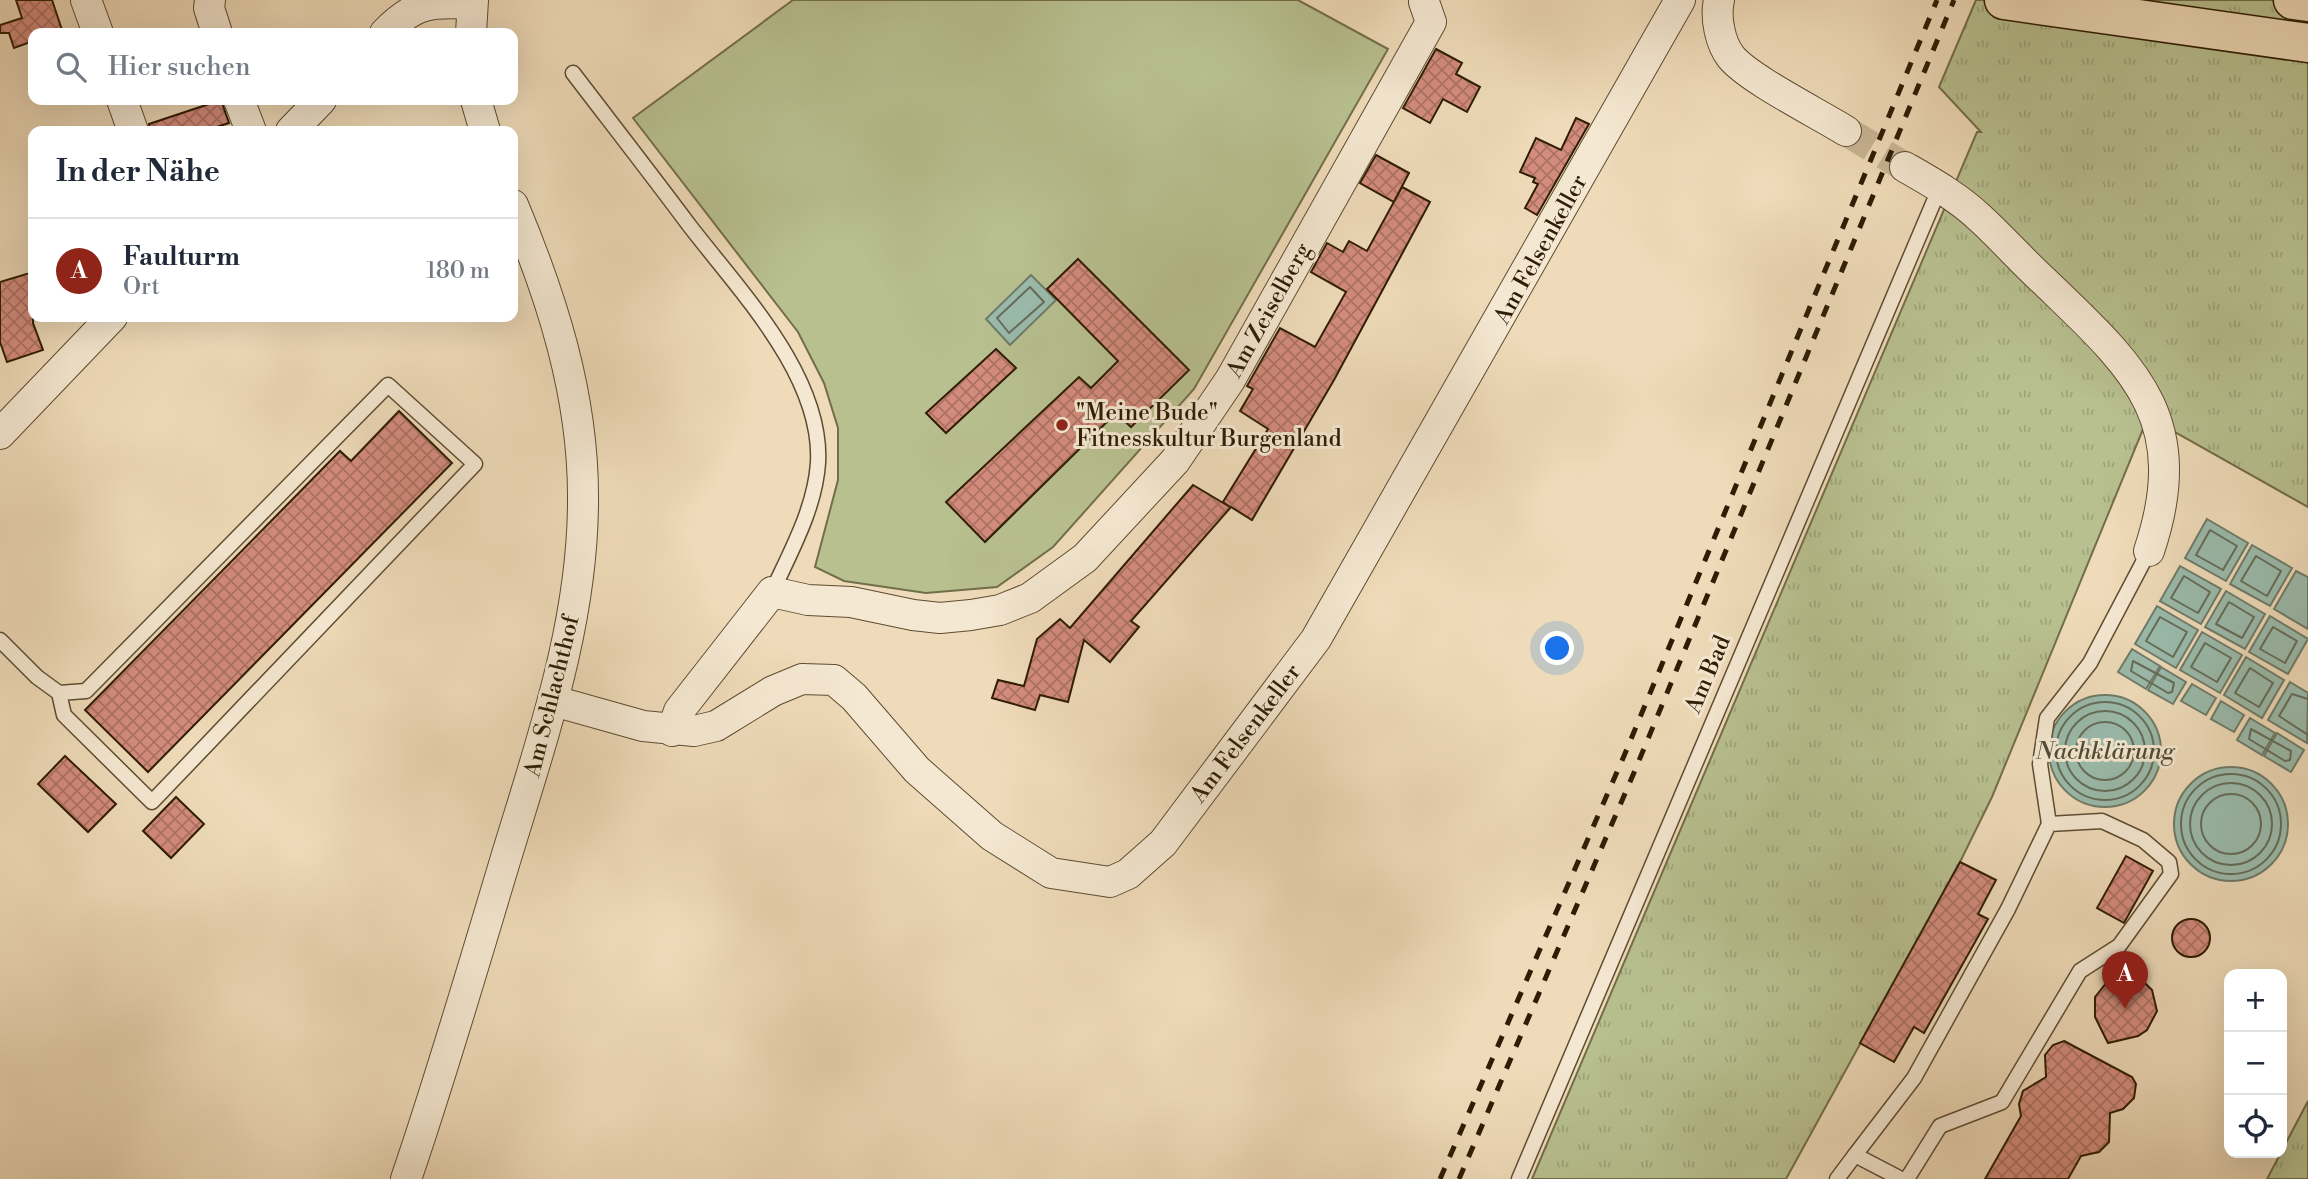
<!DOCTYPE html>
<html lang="de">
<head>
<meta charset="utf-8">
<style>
	:root { --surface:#fff; --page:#f2f2f3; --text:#1f2937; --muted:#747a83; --line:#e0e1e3; --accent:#8f2418 }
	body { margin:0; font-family:"Libre Bodoni",serif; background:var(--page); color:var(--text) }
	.controls { position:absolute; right:21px; bottom:21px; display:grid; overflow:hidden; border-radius:14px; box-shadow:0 7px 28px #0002 }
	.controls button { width:63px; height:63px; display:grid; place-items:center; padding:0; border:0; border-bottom:2px solid var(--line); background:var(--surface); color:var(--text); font:35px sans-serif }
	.you { position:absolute; left:1558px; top:649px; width:24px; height:24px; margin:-18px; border:5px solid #fff; border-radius:50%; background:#1a73e8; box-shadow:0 0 0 10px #1a73e833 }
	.badge { display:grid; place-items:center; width:46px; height:46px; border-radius:50%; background:var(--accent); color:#fff; font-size:23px; font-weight:700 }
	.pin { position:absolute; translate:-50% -58px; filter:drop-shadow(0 2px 4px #0008) }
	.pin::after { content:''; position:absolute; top:37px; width:24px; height:21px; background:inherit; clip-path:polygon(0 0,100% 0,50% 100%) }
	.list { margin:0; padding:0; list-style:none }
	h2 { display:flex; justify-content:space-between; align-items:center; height:91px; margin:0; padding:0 28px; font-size:30px }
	h2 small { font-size:23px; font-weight:400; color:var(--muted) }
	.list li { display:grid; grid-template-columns:46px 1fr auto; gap:21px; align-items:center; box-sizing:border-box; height:105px; padding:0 28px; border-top:2px solid var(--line) }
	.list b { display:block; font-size:26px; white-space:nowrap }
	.list p { margin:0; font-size:23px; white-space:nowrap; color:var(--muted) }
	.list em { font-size:23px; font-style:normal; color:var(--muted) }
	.icon { flex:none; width:38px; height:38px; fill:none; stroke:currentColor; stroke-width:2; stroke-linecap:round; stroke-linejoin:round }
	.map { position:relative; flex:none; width:2308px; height:1179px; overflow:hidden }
	.search { position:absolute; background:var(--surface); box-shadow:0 7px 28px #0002; left:28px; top:28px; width:490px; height:77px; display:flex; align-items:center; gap:18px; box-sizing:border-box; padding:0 24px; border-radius:14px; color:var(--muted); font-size:26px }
	.panel { position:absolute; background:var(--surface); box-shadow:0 7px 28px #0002; left:28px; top:126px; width:490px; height:196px; border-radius:14px }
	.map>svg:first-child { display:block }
	.grass { fill:url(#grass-tufts); stroke:#736e4a; stroke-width:2 }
	.park { fill:#b8c090; stroke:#736e4a; stroke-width:2 }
	.water { fill:#9abbac; stroke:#6f7b69; stroke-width:2 }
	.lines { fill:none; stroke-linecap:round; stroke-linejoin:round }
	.shore { stroke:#646c58; stroke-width:2 }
	.building { fill:url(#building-cross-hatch); stroke:#2e1c04; stroke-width:2 }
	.minor-tunnel { stroke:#c8b595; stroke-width:30; stroke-dasharray:30 15; stroke-linecap:butt }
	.service-casing { stroke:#5e4c31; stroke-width:17 }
	.minor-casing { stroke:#5e4c31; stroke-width:32 }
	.trunk-casing { stroke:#2e1c04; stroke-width:41 }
	.service { stroke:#f5e8d2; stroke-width:14 }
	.minor { stroke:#f5e8d2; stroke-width:30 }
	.trunk { stroke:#efdbb9; stroke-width:38 }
	.rail { stroke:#2e1c04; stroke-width:5; stroke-dasharray:12 12; stroke-linecap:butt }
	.poi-dot { fill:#8f2418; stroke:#f5e8d2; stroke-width:2.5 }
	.labels { text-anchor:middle; stroke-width:6; stroke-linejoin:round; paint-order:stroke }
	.street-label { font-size:23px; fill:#2e1c04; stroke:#f5e8d2 }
	.poi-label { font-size:23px; fill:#2e1c04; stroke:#f5e8d2; text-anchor:start }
	.water-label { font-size:24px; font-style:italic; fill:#4e4c36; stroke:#f5e8d2 }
</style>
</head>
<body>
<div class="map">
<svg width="2308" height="1179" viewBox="0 0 2308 1179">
	<defs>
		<pattern id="grass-tufts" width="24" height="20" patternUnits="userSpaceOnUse" patternTransform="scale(1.75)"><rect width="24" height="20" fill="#b8c090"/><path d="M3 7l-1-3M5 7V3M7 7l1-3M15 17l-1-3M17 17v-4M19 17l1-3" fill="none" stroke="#9ea47b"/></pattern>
		<pattern id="building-cross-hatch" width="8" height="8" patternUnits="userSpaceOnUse" patternTransform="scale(1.75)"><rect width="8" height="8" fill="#d48c7d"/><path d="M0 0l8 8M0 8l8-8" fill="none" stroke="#ac7264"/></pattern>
	</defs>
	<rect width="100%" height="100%" fill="#efdbb9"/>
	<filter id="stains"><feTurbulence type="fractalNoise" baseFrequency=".00286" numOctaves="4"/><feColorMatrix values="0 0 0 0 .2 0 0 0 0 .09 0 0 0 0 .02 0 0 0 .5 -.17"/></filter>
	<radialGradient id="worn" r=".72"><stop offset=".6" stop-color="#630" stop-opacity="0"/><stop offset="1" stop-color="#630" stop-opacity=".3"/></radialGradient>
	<g class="grass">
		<polygon points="1976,0 2308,0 2308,507 2148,417 1992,797 1960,862 1786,1179 1532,1179 1977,132 1981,132 1939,87"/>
		<polygon points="2308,1101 2308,1179 2267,1179"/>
	</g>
	<polygon class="park" points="793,0 1298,0 1388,49 1194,389 1053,547 997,587 926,593 844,581 815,567 838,480 838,428 824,383 798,332 633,118"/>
	<g class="water">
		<polygon points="1031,275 1056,300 1010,345 986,319"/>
		<polygon points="2207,519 2248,543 2226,581 2185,558"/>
		<polygon points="2252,545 2292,568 2270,606 2230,584"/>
		<polygon points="2180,566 2221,589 2201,624 2160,601"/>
		<polygon points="2296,571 2308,577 2308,629 2274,609"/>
		<polygon points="2226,591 2265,614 2245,649 2205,627"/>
		<polygon points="2157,606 2198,630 2176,668 2135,644"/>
		<polygon points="2270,616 2308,639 2288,674 2249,652"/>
		<polygon points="2202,632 2242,655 2220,693 2180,670"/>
		<polygon points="2132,649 2160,666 2146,689 2118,672"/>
		<polygon points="2246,657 2284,680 2262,718 2224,695"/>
		<polygon points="2161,667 2186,682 2173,704 2148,690"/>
		<polygon points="2290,682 2308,693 2307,743 2268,720"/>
		<polygon points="2192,684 2216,698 2206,715 2181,701"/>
		<circle cx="2105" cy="751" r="56"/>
		<polygon points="2221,701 2244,715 2234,732 2211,719"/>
		<polygon points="2250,718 2275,733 2262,755 2237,740"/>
		<polygon points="2277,733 2304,750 2291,772 2264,756"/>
		<circle cx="2231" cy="824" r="57"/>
	</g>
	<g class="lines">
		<g class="shore">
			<polygon points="1030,287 1044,302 1009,333 997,318"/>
			<polygon points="2210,530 2237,546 2223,570 2196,555"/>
			<polygon points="2256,556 2281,571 2267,596 2241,581"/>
			<polygon points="2184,576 2210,592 2198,613 2171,598"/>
			<polygon points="2229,602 2254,617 2242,638 2216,624"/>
			<polygon points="2160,617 2187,632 2173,657 2146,641"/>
			<polygon points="2273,627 2297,641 2285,663 2260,649"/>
			<polygon points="2205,643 2231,658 2217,682 2191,667"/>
			<polygon points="2133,661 2174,683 2172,692 2168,693 2131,671"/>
			<polygon points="2250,668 2273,683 2259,707 2235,693"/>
			<polyline points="2308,699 2292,694 2279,716 2308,735"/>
			<circle cx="2105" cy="751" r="49"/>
			<circle cx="2105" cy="751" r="40"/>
			<circle cx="2105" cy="751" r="29"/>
			<polygon points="2251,729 2291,751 2290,760 2285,761 2249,739"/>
			<circle cx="2231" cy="824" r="50"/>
			<circle cx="2231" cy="824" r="41"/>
			<circle cx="2231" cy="824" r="30"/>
		</g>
	</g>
	<g class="building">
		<polygon points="16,0 52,0 63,33 33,33 33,41 14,48 9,33 0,33 0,25 22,18"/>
		<polygon points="1436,49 1462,63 1456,74 1480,87 1467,112 1443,99 1430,123 1403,108"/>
		<polygon points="221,100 229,123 204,131 150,131 149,124"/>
		<polygon points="1576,118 1589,124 1537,215 1525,208 1538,184 1533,182 1535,178 1520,172 1536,138 1561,150"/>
		<polygon points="1376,155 1409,173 1394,202 1360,183"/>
		<polygon points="1402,187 1430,202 1334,380 1252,520 1231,507 1131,621 1139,627 1110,662 1084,640 1068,702 1040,695 1035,710 992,698 998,680 1024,686 1037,639 1060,619 1070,628 1193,485 1230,507 1223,502 1268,429 1240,411 1253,389 1247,386 1280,328 1315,347 1346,292 1311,272 1327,243 1343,252 1349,241 1367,251"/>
		<polygon points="1078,259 1189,370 1131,427 1116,413 985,542 946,502 1079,377 1091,388 1118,361 1047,289"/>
		<polygon points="33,272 33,323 43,350 7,362 0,342 0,282"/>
		<polygon points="996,349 1016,368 946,433 926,413"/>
		<polygon points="399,411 452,463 148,772 85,710 340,451 351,461"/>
		<polygon points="65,756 116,804 88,832 38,784"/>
		<polygon points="176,797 204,824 171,858 143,831"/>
		<polygon points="2126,856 2153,871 2124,923 2097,908"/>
		<polygon points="1960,862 1996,880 1978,914 1988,919 1924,1033 1914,1027 1894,1062 1860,1043"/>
		<circle cx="2191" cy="938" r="19"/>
		<polygon points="2126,976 2144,982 2152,990 2157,1011 2147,1030 2138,1036 2108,1043 2095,1017 2095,997 2107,982"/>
		<polygon points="2064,1041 2132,1077 2136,1084 2134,1098 2123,1109 2110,1113 2109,1142 2099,1152 2081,1156 2068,1179 1985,1179 2021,1116 2019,1104 2023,1091 2046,1077 2045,1055 2053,1045"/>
	</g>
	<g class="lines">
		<polyline class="minor-tunnel" points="1846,131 1905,167"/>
		<defs>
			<g id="service">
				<path d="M573,73C612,124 651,174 689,225C738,289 823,376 818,463C815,508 791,551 772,592"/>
				<polyline points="0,640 37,677 59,693 86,691 388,385 475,464 152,802 64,715 59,693"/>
				<polyline points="2049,824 2040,764 2047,718 2090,663 2149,551"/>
				<polyline points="1855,1155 1914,1078 2008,909 2049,824 2102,821 2143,840 2169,862 2171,874 2119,946 2080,971 2002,1102 1940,1126 1907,1179"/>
				<polyline points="1519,1179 1940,187"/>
				<polyline points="1837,1179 1855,1155 1901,1179"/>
			</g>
			<g id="minor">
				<polyline points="86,0 98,33"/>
				<polyline points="210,0 209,8 217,33"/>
				<path d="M1719,0C1715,17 1720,43 1731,57C1749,79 1819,114 1846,131"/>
				<path d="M385,33C414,3 431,1 472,4"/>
				<polyline points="471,33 473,0"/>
				<polyline points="122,100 133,131"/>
				<polyline points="239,100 251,131"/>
				<polyline points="476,100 485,131"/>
				<polyline points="291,131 321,100"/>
				<path d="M1905,167C1931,182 1958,197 1980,218C2002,238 2022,261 2044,281C2132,366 2194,417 2149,551"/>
				<polyline points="0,434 112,317"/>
				<polyline points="554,701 643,726 694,731 716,726 773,691 802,679 834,680 854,697 917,770 992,836 1051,873 1110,882 1128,874 1163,843 1316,639 1680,0"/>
				<polyline points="672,731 679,711 772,592 808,600 851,602 913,615 940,618 971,615 1000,610 1030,598 1085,558 1175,461 1230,380 1431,22 1424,2"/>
				<path d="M406,1179C442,1074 473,967 505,861C541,742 584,622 583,496C583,394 552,298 513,205"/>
			</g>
			<g id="trunk">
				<polyline points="2004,0 2308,43"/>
				<polyline points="2293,0 2308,2"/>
			</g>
		</defs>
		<use href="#service" class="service-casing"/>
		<use href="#minor" class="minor-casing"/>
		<use href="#trunk" class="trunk-casing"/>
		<use href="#service" class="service"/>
		<use href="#minor" class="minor"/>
		<use href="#trunk" class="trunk"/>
		<g class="rail">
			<polyline points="1440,1179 1624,756 1937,0"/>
			<polyline points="1459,1179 1633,775 1954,0"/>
		</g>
	</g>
	<circle class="poi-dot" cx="1062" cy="425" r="7"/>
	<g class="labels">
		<g class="street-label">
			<text transform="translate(1540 249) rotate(-61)" y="8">Am Felsenkeller</text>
			<text transform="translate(1268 310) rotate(-61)" y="8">Am Zeiselberg</text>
			<text transform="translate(1707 674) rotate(-67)" y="8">Am Bad</text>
			<text transform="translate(551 696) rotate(-76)" y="8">Am Schlachthof</text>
			<text transform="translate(1245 733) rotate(-53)" y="8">Am Felsenkeller</text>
		</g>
		<g class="poi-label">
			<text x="1076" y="420">"Meine Bude"<tspan x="1076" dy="26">Fitnesskultur Burgenland</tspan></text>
		</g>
		<g class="water-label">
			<text x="2105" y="759">Nachklärung</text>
		</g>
	</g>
	<rect width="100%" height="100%" filter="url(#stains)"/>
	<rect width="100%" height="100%" fill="url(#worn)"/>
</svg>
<div class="controls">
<button>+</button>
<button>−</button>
<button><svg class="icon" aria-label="locate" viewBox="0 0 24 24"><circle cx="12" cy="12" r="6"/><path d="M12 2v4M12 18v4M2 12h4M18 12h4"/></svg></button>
</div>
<div class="you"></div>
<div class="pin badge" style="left:2125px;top:1009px">A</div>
<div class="search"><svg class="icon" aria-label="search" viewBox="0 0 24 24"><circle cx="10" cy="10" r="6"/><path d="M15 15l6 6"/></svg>Hier suchen</div>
<section class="panel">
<h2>In der Nähe<small></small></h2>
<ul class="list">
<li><span class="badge">A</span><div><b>Faulturm</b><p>Ort</p></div><em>180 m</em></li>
</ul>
</section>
</div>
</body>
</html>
